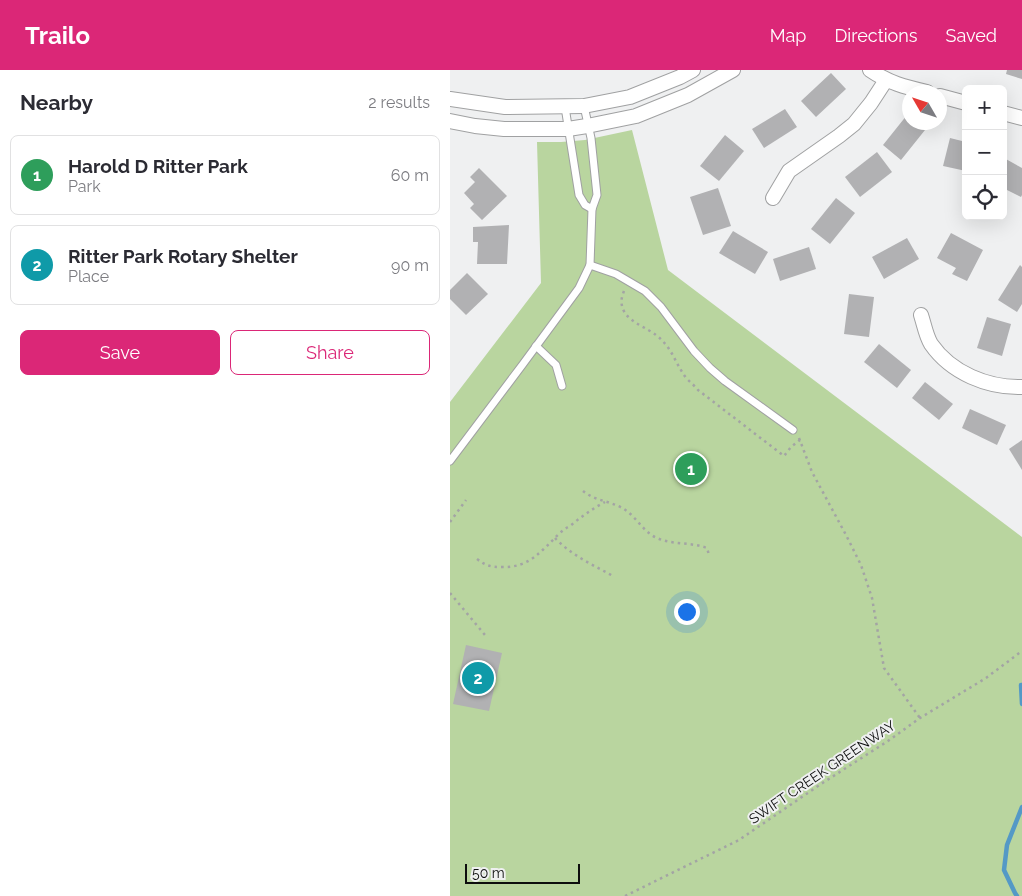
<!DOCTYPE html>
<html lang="en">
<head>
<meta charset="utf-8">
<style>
	:root { --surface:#fff; --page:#f7f7f7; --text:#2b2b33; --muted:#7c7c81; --line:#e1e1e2; --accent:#db2777 }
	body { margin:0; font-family:Raleway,sans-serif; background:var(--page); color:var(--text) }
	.controls { position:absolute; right:15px; top:15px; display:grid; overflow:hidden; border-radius:8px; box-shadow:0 5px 20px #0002 }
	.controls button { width:45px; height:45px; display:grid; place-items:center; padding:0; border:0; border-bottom:1px solid var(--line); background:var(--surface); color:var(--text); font:25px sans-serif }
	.compass { position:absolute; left:452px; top:15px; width:45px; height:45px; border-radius:50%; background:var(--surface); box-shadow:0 5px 20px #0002; rotate:309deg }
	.scale { position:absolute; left:15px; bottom:12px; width:115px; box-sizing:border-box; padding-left:5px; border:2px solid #0d0e0e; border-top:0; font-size:14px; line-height:18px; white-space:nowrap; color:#0d0e0e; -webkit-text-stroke:4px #eff0f1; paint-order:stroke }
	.you { position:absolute; left:236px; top:541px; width:18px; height:18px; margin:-12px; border:4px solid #fff; border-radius:50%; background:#1a73e8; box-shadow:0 0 0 8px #1a73e833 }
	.badge { display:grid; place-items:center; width:32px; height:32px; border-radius:50%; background:var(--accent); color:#fff; font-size:16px; font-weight:700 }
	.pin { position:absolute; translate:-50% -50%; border:2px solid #fff; box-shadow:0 1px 5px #0006 }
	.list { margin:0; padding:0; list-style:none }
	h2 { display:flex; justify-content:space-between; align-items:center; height:65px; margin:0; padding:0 20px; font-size:21px }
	h2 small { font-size:16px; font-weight:400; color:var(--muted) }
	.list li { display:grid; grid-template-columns:32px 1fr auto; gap:15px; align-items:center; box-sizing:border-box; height:80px; margin:0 10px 10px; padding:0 10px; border:1px solid var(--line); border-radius:8px }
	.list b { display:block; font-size:19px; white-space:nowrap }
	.list p { margin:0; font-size:16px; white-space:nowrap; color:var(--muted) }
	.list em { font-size:16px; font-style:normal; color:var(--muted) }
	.actions { display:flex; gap:10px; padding:15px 20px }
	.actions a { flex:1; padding:11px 0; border:1px solid var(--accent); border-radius:8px; text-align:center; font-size:18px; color:var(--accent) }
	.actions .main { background:var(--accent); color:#fff }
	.icon { flex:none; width:28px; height:28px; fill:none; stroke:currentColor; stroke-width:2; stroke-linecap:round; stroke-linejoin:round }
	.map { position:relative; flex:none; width:572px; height:826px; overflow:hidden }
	header { display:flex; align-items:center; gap:30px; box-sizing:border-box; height:70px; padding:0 25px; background:var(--accent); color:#fff }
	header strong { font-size:24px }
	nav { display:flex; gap:28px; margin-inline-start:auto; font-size:18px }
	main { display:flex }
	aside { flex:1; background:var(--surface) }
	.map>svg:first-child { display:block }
	.green { fill:#b9d59f }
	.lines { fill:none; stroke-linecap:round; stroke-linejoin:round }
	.stream { stroke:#5499c6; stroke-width:4.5 }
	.building { fill:#b1b1b3 }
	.lane-casing { stroke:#a0a1a2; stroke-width:9 }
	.street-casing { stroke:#a0a1a2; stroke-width:16 }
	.path { stroke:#a3a4a4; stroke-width:2.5; stroke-dasharray:2.5 4; stroke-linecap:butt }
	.lane { stroke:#fff; stroke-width:7 }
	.street { stroke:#fff; stroke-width:14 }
	.labels { text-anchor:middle; stroke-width:4; stroke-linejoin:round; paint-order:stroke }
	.street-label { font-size:14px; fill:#0d0e0e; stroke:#eff0f1 }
</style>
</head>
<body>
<header>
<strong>Trailo</strong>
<nav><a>Map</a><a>Directions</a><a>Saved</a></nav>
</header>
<main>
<aside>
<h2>Nearby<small>2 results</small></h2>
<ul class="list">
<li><span class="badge" style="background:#2e9e5b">1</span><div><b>Harold D Ritter Park</b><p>Park</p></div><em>60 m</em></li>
<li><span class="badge" style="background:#0f9aa8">2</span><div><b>Ritter Park Rotary Shelter</b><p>Place</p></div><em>90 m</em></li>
</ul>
<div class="actions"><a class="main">Save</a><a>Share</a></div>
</aside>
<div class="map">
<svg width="572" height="826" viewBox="0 0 572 826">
	<rect width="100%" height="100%" fill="#eff0f1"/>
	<polygon class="green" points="182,60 218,200 572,467 572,826 0,826 0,332 91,213 87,72 111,72 135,70"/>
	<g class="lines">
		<g class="stream">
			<polyline points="572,615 571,615 572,634"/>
			<polyline points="567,826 565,823 554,800 557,775 572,737"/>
		</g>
	</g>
	<g class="building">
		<polygon points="557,0 572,0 572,9 556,4"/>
		<polygon points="381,3 396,19 366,47 351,31"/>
		<polygon points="335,39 347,57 314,78 302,59"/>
		<polygon points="457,45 460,47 460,52 467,52 475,60 451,90 433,75"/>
		<polygon points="275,65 294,81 269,111 250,96"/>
		<polygon points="500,68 516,72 516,101 493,96"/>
		<polygon points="427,82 442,102 410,127 395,107"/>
		<polygon points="554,88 572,98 572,125 571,127 553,118"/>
		<polygon points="29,98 57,126 32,150 20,138 24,134 14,123 25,112 20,107"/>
		<polygon points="268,118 281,156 253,165 240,127"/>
		<polygon points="386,128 405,143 380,174 361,159"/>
		<polygon points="59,155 57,194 27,194 28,172 23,172 23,157"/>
		<polygon points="283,161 318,182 305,204 269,183"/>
		<polygon points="501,163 533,180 517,211 502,204 506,198 487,188"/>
		<polygon points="457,168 469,189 434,209 422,187"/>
		<polygon points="359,177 366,199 330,211 323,189"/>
		<polygon points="570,195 572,197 572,234 567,242 548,230"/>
		<polygon points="17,203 38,224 16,245 0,229 0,220"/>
		<polygon points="399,224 424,227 419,267 394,264"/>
		<polygon points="537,247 561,254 552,286 527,278"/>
		<polygon points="429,274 461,300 447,318 414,292"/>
		<polygon points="475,312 503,334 489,350 462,328"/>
		<polygon points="520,339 556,355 547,375 512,358"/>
		<polygon points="572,370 572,400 559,379"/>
		<polygon points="16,575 52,583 39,641 3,634"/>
	</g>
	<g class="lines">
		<defs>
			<g id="lane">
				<polyline points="115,37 129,125 135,135 142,139 147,125 141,68 134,36"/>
				<polyline points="140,195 166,204 195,221 211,237 244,281 260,298 275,311 343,360"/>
				<polyline points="86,276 106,295 112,316"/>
				<polyline points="0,391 73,294 129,218 140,195 142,139"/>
			</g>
			<g id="street">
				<path d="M420,0C439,13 455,17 477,22"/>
				<polyline points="490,26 516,33"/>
				<polyline points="0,29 55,37 134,36 180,27 230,7 243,0"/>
				<polyline points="553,43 572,48"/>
				<polyline points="0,51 25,56 54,59 118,59 137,56 186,46 238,25 283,0"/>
				<polyline points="323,128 339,101 389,66 404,54 421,33 436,10"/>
				<path d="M471,245C474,254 476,266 481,274C501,303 538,318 572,317"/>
			</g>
		</defs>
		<use href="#lane" class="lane-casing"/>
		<use href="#street" class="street-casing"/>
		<g class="path">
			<path d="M174,221C171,228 170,235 175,243C182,253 197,258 206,265C223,278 225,294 237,309C241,313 245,316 248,320L334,386L341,377L350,370"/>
			<polyline points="349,368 362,402 396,465 411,495 422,528 434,598 470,648"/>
			<path d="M133,421C146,432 165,431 178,442C188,450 195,463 207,468C223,475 241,472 257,478L259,485"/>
			<polyline points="0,452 16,430"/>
			<path d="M105,468C121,485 143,495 163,506"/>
			<path d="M27,489C36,496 41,497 52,497C80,498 92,480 110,463C113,460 116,458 120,456C131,447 142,439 155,432"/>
			<polyline points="0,523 35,565"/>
			<polyline points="175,826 289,770 371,714 438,671 470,648 536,608 572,581"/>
		</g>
		<use href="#lane" class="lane"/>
		<use href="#street" class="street"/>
	</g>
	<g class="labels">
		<g class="street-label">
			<text transform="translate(372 702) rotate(-34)" y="5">SWIFT CREEK GREENWAY</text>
		</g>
	</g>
</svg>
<div class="controls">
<button>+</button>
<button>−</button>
<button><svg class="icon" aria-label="locate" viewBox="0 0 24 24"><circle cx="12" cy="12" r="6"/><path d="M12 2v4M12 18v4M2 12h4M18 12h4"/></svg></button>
</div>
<svg class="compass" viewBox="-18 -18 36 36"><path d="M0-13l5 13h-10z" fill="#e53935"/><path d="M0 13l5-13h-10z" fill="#7c7c81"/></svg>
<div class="scale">50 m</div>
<div class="you"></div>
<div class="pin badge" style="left:241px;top:399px;background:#2e9e5b">1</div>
<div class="pin badge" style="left:28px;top:608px;background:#0f9aa8">2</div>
</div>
</main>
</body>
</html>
